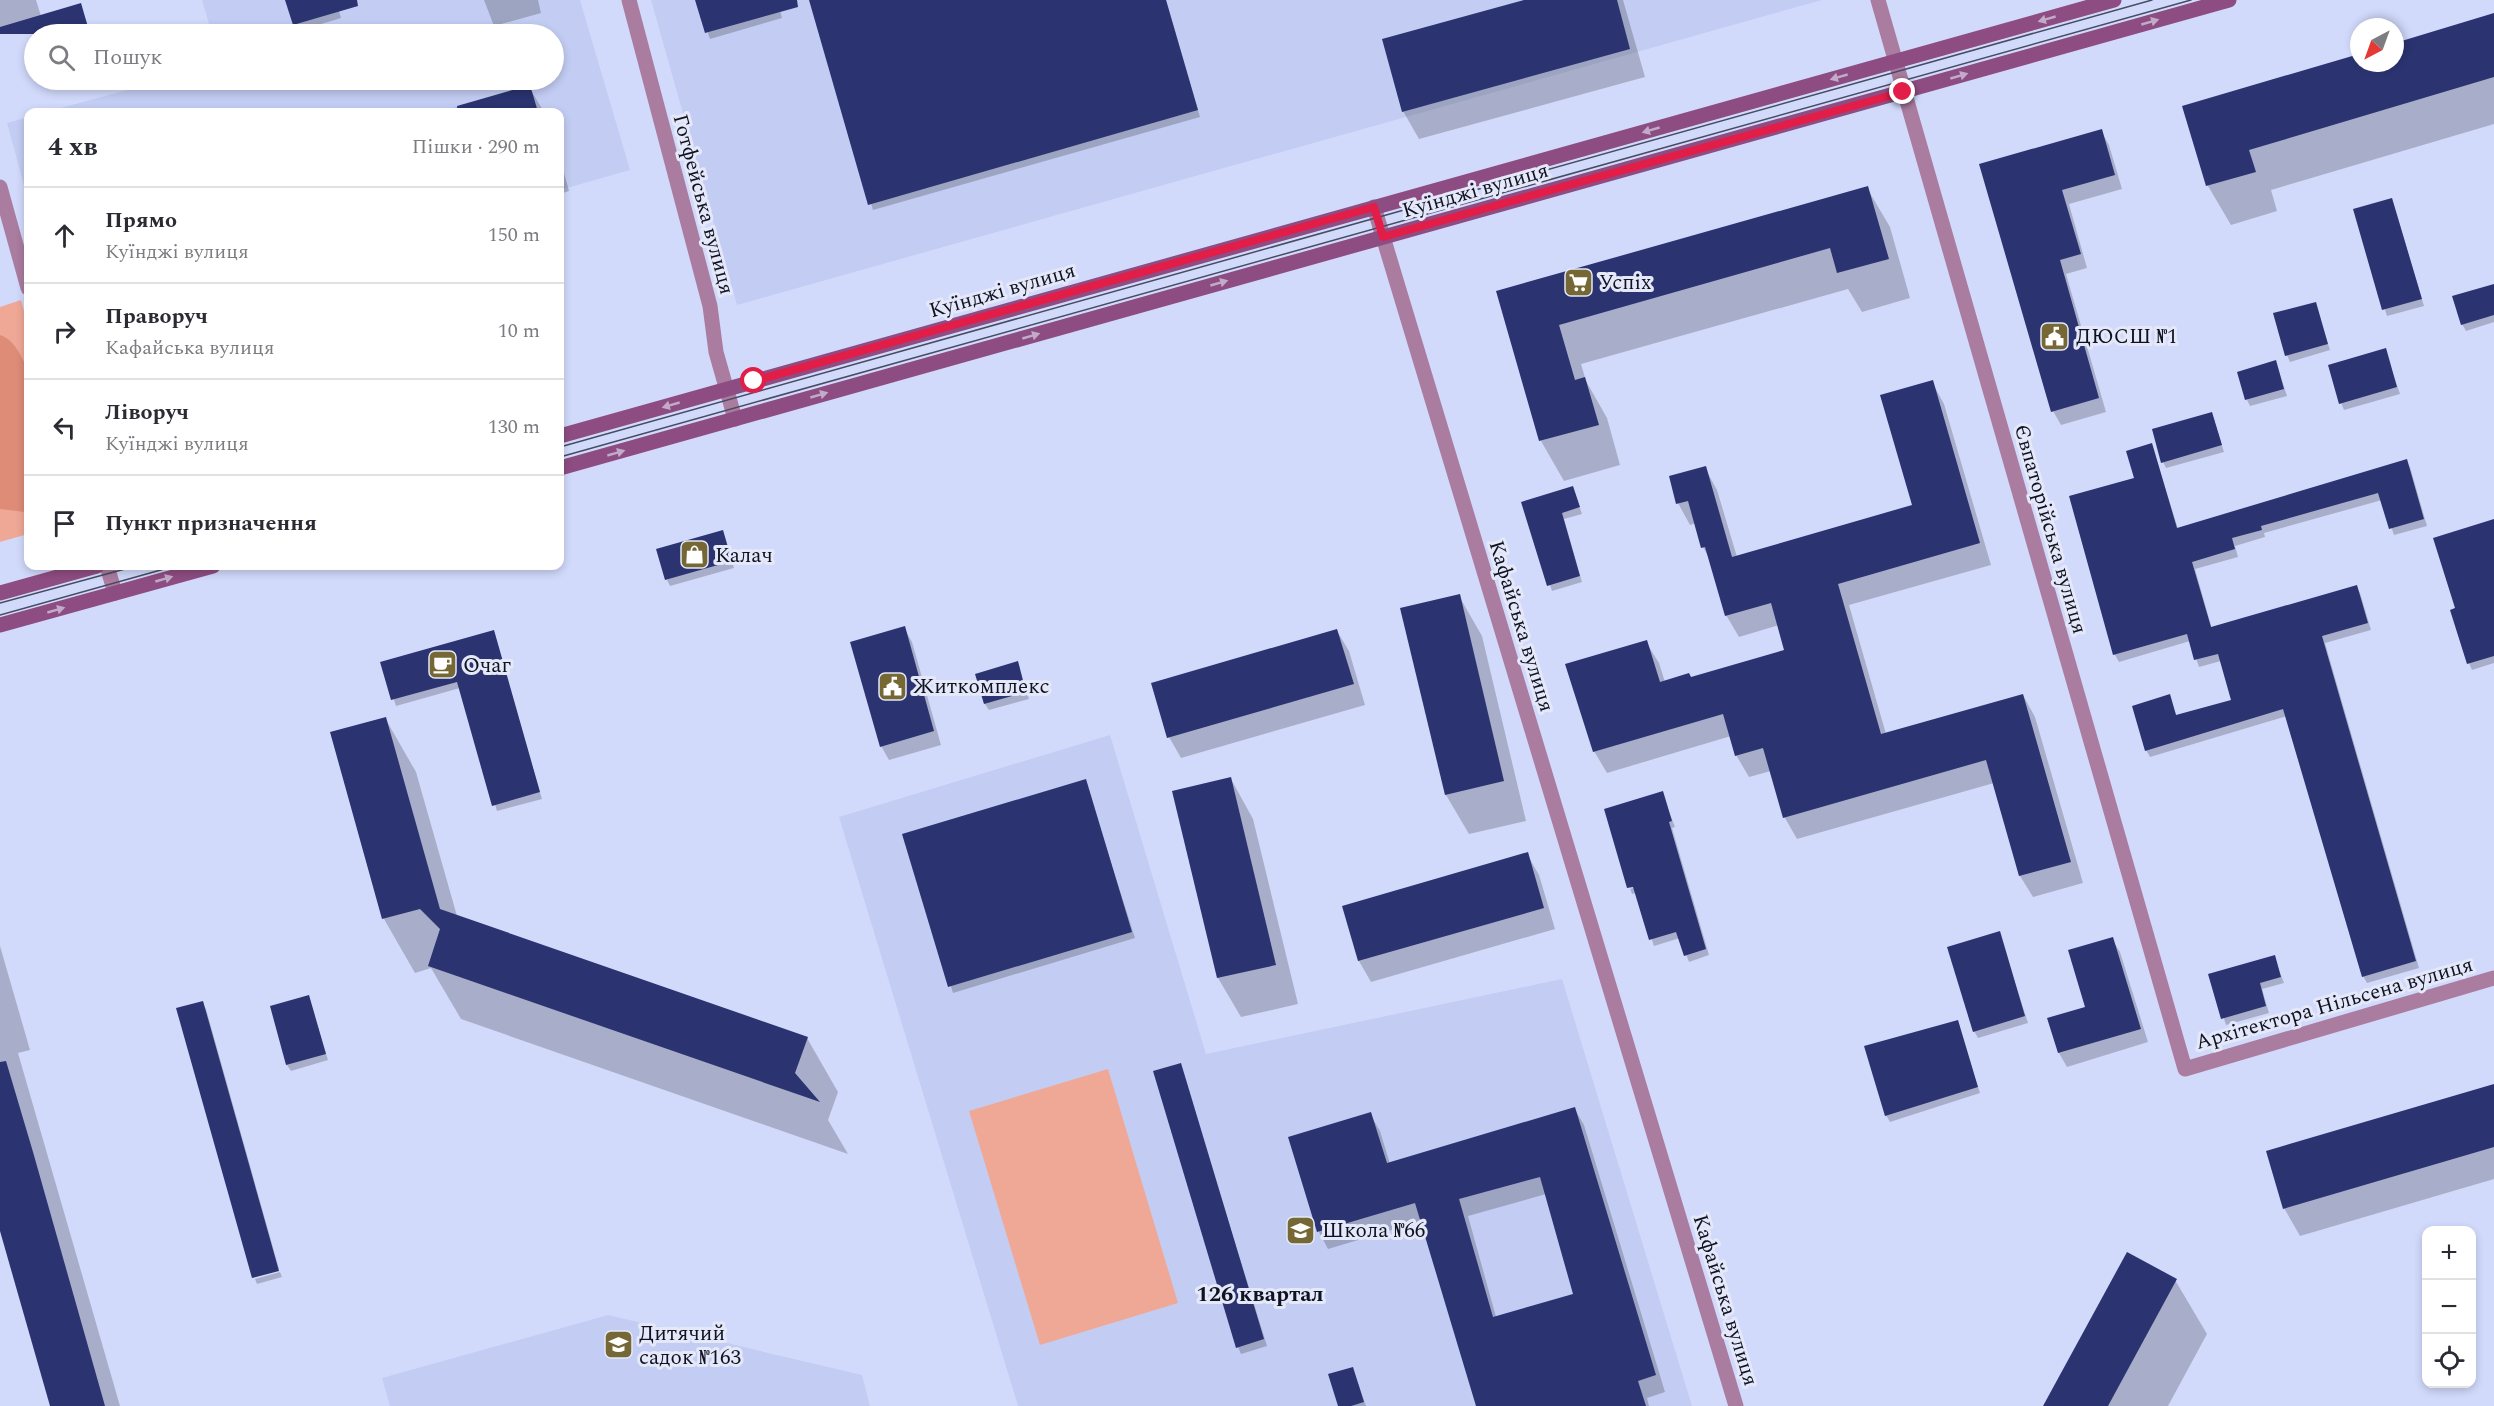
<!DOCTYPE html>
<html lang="uk">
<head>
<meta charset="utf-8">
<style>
	:root { --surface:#fff; --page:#f2f2f3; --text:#2b2b33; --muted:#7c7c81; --line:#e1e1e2 }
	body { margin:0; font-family:Spectral,serif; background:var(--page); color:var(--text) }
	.controls { position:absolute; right:18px; bottom:18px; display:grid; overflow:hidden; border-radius:12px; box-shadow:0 3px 9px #0003 }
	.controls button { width:54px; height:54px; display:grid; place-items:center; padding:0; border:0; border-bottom:2px solid var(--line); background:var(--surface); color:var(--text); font:30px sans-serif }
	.compass { position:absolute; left:2350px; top:18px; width:54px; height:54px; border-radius:50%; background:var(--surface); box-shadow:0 3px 9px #0003; rotate:221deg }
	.stop { position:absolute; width:18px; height:18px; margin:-14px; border:4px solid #e11d48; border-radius:50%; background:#fff }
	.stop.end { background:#e11d48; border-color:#fff; box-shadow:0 2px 6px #0008 }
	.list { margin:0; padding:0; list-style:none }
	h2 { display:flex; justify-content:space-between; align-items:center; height:78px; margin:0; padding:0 24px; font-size:26px }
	h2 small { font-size:20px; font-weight:400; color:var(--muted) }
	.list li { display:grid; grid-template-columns:39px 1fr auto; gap:18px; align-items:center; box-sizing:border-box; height:96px; padding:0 24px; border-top:2px solid var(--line) }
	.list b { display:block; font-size:22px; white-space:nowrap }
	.list p { margin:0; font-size:20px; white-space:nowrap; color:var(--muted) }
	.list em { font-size:20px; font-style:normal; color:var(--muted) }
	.icon { flex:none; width:33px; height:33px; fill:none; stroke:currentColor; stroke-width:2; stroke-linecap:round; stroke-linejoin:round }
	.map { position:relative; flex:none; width:2494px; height:1406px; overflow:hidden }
	.search { position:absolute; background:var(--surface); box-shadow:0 3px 9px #0003; left:24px; top:24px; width:540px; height:66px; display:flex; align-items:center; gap:15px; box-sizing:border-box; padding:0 21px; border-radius:33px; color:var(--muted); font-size:22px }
	.panel { position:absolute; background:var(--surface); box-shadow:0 3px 9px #0003; left:24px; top:108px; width:540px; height:462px; border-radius:12px }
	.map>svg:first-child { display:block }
	.built { fill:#c3cdf3 }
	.green { fill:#f0a896 }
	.forest { fill:#de8c78 }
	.shadow { fill:#0003; fill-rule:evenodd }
	.building { fill:#2b3371; fill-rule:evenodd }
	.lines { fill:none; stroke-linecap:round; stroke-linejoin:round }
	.minor { stroke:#aa7ca0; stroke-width:15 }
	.secondary { stroke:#8e4d82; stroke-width:15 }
	.tram { stroke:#484c60; stroke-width:1.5 }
	.oneway { fill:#c2aac9 }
	.route { stroke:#e11d48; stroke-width:8 }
	.labels { text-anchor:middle; stroke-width:6; stroke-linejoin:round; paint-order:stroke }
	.street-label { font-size:21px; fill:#0f1220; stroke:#e4e8f9 }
	.poi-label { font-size:21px; fill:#0f1220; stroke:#e4e8f9; text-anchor:start }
	.neighbourhood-label { font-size:22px; font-weight:bold; fill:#0f1220; stroke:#e4e8f9 }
</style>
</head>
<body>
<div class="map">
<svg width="2494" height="1406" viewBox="0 0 2494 1406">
	<rect width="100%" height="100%" fill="#d2dafc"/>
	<g class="built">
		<polygon points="202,0 580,0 630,170 560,190 560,112 46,112 164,80 554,80 554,34 212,34"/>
		<polygon points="651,0 1822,0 737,305"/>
		<polygon points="28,117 28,200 7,123"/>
		<polygon points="1110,735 1206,1054 1562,979 1692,1406 1018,1406 839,817"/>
		<polygon points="608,1315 862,1375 870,1406 390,1406 382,1378"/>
	</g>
	<g class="green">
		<polygon points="21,300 28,326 28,534 0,542 0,307"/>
		<polygon points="1108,1069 1178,1303 1040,1345 969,1111"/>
	</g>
	<path class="forest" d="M0,335C15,340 22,357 28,371V511L25,512L0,509Z"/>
	<g class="shadow">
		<polygon points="0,0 36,0 41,16 80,5 91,34 36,34 31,19 0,28"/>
		<polygon points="287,0 336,0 341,18 298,31"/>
		<polygon points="484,0 538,0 541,13 494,26"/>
		<polygon points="697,0 777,0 782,18 710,39"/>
		<polygon points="810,0 1166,0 1200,117 873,210"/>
		<polygon points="1529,0 1623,0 1645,77 1419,139 1403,111"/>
		<polygon points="2494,15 2494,124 2271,190 2277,211 2231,225 2208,186 2184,107 2359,55 2359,63 2395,63 2395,44"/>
		<polygon points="529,87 544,112 440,112"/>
		<polygon points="2101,131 2109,145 2122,189 2069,204 2087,268 2066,274 2106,412 2061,425 2053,411 1981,165"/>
		<polygon points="560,159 569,191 560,194"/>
		<polygon points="1867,188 1890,227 1910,298 1862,312 1848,289 1581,364 1586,381 1607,418 1620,465 1564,481 1541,441 1498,292"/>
		<polygon points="2392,199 2424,306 2387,316 2354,210"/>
		<polygon points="2494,286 2494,322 2466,331 2462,324"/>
		<polygon points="2315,303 2330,350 2290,362 2287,355"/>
		<polygon points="2385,350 2400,394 2344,410 2341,403"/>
		<polygon points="2276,362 2287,396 2250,406 2247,400"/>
		<polygon points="1932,382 1944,404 1991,565 1849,605 1886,734 2023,695 2035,717 2083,883 2033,897 2020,876 1994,783 1797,839 1785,818 1771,771 1749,777 1736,755 1731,736 1607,773 1594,751 1646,642 1659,663 1665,682 1691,678 1786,651 1779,625 1739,637 1726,615 1711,562 1703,547 1696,523 1690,525 1678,503 1705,468 1717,490 1737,557 1914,506"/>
		<polygon points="2212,414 2224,452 2166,468 2163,462"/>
		<polygon points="2152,445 2178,529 2406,461 2410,467 2427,526 2394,535 2382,500 2264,533 2265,537 2235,546 2238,557 2195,569 2212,629 2356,586 2360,593 2371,630 2325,643 2419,968 2367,983 2363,976 2287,716 2150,757 2146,750 2169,696 2177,717 2233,701 2221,661 2199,667 2190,641 2119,662 2115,655 2071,497 2135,479"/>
		<polygon points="1573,488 1582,514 1564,519 1582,582 1552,591 1523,503"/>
		<polygon points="2494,520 2494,663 2472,670 2469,663 2457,609"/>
		<polygon points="722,531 734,568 670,586 667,580"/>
		<polygon points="1459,596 1482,636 1526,821 1469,834 1446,795"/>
		<polygon points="904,628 912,642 941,745 889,760 881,746"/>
		<polygon points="1337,631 1349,651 1365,705 1181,758 1169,737"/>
		<polygon points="493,632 542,799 497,811 460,688 396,706 382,663"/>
		<polygon points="1017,663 1029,699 989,710 985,704"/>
		<polygon points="385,718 416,772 457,916 807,1038 838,1092 828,1120 848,1154 461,1019 431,968 415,973 384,919 331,734"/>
		<polygon points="1231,779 1253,819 1298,1004 1241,1017 1218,978"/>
		<polygon points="1085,781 1135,938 953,993 904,835"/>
		<polygon points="1662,793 1675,827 1672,828 1709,955 1689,962 1680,938 1654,946 1636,893 1632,894 1630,889 1640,886"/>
		<polygon points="1527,854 1539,875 1555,929 1371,982 1359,961 1343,907"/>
		<polygon points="1999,933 2028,1023 1978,1038 1974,1031"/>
		<polygon points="2112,939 2120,952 2148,1042 2067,1067 2059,1053 2049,1019 2087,1008"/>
		<polygon points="0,946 30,1050 18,1053 120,1406 52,1406 0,1225"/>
		<polygon points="2274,957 2284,983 2262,989 2269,1013 2226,1025 2210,975"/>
		<polygon points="308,996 328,1060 291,1071 287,1065"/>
		<polygon points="202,1003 206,1009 279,1269 253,1276"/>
		<polygon points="1957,1022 1980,1093 1890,1122 1886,1115"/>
		<polygon points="1180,1065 1267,1346 1241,1354 1238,1347"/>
		<polygon points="2494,1086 2494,1179 2300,1236 2284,1208"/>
		<path d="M1574,1108L1584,1125L1665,1392L1647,1398L1649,1406H1478L1422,1221L1328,1249L1319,1232L1290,1138L1370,1114L1380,1131L1390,1164ZM1546,1194L1575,1295L1496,1317L1468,1216Z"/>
		<polygon points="280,1272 282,1277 257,1284 255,1279"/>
		<polygon points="2175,1280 2207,1334 2168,1406 2045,1406"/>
		<polygon points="1353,1369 1366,1406 1339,1406"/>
	</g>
	<g class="building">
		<polygon points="285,0 357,0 358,6 293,25"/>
		<polygon points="695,0 797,0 798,7 705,33"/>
		<polygon points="809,0 1166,0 1198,110 868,205"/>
		<polygon points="1524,0 1617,0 1630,49 1402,112 1382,39"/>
		<polygon points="81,3 90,34 0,34 0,27"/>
		<polygon points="2494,13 2494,77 2249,150 2256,172 2206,186 2182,106 2359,54 2359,63 2395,63 2395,43"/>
		<polygon points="530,85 538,112 458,112 457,106"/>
		<polygon points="2102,129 2115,175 2062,190 2081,254 2060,260 2099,398 2051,412 1979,164"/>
		<polygon points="1868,186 1889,259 1837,273 1830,248 1559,325 1575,380 1585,377 1599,425 1539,441 1496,291"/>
		<polygon points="2392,198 2422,299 2382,310 2353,209"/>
		<polygon points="2494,284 2494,315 2461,325 2452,296"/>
		<polygon points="2316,302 2328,344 2285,356 2273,313"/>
		<polygon points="2386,348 2397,387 2339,404 2328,365"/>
		<polygon points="2276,360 2284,389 2245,400 2237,372"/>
		<polygon points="1933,380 1980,543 1838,584 1881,734 2023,694 2071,862 2019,876 1986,760 1783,818 1763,748 1735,756 1723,714 1593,752 1565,664 1647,640 1660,682 1689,673 1691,677 1784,650 1771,603 1725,616 1705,547 1701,548 1688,501 1676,504 1669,476 1706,466 1732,557 1912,505 1880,395"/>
		<polygon points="2212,412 2222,445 2161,463 2152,429"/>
		<polygon points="2152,443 2177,528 2407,459 2424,519 2389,529 2378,493 2261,526 2262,530 2232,538 2235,549 2192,562 2211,627 2357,585 2368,623 2322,636 2416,961 2362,977 2283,709 2145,751 2132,706 2170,694 2176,715 2231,700 2218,654 2194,660 2187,634 2113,655 2069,496 2134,478 2126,451"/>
		<polygon points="1573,486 1580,507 1562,513 1580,576 1547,586 1521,502"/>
		<polygon points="2494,519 2494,656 2467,664 2450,610 2455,608 2433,538"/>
		<polygon points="723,530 732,561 665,580 656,549"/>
		<polygon points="1460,594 1504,781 1445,795 1400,608"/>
		<polygon points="905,626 934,731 880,747 850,642"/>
		<polygon points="1337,629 1354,684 1167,738 1151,683"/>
		<polygon points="494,630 540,792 492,806 457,682 391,700 380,662"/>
		<polygon points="1018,661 1026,692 984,704 975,674"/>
		<polygon points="386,717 440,909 808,1037 795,1073 820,1102 428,966 440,929 420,909 382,919 330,732"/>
		<polygon points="1231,777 1276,965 1217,978 1172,791"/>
		<polygon points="1086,779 1132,932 948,987 902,834"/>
		<polygon points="1663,791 1672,821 1669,822 1706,949 1684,956 1676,932 1649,940 1633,887 1627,888 1604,809"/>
		<polygon points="1528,852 1544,908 1358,961 1342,906"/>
		<polygon points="2000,931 2025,1016 1973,1032 1947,947"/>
		<polygon points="2113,937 2141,1029 2058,1053 2047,1018 2085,1007 2068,950"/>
		<polygon points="2275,955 2281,977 2260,983 2266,1006 2221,1019 2208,974"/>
		<polygon points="309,995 326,1054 286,1065 270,1006"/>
		<polygon points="203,1001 279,1271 252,1278 176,1008"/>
		<polygon points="1958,1020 1978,1087 1885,1116 1864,1046"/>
		<polygon points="6,1061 33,1152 105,1406 50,1406 0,1231 0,1062"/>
		<polygon points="1181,1063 1264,1339 1236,1348 1153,1071"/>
		<polygon points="2494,1084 2494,1147 2283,1209 2266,1151"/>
		<path d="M1575,1107L1656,1375L1638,1381L1646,1406H1476L1415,1203L1317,1232L1288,1137L1371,1112L1387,1163ZM1540,1177L1573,1294L1493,1317L1459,1199Z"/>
		<polygon points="2127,1252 2177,1279 2108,1406 2043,1406"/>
		<polygon points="1353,1367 1364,1402 1351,1406 1338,1406 1328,1374"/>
	</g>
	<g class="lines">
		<g class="minor">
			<polyline points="629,0 710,306 716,352 735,419"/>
			<polyline points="1878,0 2185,1069 2494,978"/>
			<polyline points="0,187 28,288"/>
			<polyline points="1374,207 1736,1406"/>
			<polyline points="107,566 115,593"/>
		</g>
		<g class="secondary">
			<polyline points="560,436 2114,0"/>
			<polyline points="560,468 2229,0"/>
			<polyline points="0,593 97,566"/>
			<polyline points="0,625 213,566"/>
		</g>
		<g class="tram">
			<polyline points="560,447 2152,0"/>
			<polyline points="560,457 2191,0"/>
			<polyline points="0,603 136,566"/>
			<polyline points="0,615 175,566"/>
		</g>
	</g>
	<defs><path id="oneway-solid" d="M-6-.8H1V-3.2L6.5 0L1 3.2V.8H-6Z" transform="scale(1.5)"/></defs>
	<g class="oneway">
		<use href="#oneway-solid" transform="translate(2047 19) rotate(164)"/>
		<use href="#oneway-solid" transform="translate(2150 22) rotate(-16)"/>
		<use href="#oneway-solid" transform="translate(1959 76) rotate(-16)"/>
		<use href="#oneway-solid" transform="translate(1839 77) rotate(164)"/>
		<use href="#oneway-solid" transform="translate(1651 130) rotate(164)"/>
		<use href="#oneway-solid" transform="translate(1219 283) rotate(-16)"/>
		<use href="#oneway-solid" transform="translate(1031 336) rotate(-16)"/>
		<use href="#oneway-solid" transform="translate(819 395) rotate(-16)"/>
		<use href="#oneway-solid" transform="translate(671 405) rotate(164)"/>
		<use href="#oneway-solid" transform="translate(616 453) rotate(-16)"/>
		<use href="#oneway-solid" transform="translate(164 579) rotate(-16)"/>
		<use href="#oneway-solid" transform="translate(56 610) rotate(-16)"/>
	</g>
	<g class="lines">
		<polyline class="route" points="754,381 1374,207 1383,237 1903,92"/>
	</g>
	<defs>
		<symbol id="supermarket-square" viewBox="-11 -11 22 22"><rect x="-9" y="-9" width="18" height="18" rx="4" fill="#766835" stroke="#e4e8f9"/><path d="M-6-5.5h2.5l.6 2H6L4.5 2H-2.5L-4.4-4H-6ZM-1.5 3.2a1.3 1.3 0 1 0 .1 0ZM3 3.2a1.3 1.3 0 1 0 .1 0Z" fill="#fff"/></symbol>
		<symbol id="civic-square" viewBox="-11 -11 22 22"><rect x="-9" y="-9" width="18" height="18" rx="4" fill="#766835" stroke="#e4e8f9"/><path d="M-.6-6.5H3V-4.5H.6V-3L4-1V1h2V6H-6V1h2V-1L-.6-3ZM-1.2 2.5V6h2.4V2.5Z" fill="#fff"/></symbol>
		<symbol id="shop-square" viewBox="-11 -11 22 22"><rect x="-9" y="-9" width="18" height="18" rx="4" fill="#766835" stroke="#e4e8f9"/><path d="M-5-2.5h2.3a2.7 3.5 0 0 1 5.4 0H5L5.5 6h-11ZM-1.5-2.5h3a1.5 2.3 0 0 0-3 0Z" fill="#fff"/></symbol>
		<symbol id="cafe-square" viewBox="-11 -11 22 22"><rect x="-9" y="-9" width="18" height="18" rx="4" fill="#766835" stroke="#e4e8f9"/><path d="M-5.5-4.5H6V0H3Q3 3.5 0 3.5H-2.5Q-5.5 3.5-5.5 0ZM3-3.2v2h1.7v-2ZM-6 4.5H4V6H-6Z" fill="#fff"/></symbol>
		<symbol id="school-square" viewBox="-11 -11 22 22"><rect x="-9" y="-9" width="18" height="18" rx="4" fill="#766835" stroke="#e4e8f9"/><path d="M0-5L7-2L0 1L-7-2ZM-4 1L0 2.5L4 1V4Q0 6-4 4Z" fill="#fff"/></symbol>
	</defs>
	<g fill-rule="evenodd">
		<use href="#supermarket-square" x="1562" y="266" width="33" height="33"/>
		<use href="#civic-square" x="2038" y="320" width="33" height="33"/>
		<use href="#shop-square" x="678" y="538" width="33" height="33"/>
		<use href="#cafe-square" x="426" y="648" width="33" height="33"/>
		<use href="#civic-square" x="876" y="670" width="33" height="33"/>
		<use href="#school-square" x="1284" y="1214" width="33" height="33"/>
		<use href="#school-square" x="602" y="1328" width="33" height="33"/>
	</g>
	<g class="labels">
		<g class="street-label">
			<text transform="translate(1475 190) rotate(-16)" y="7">Куїнджі вулиця</text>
			<text transform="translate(704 204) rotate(75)" y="7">Готфейська вулиця</text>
			<text transform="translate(1002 290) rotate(-16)" y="7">Куїнджі вулиця</text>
			<text transform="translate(2051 529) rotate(74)" y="7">Євпаторійська вулиця</text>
			<text transform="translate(1522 626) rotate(73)" y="7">Кафайська вулиця</text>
			<text transform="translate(2334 1003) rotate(-16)" y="7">Архітектора Нільсена вулиця</text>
			<text transform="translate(1726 1300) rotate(73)" y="7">Кафайська вулиця</text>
		</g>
		<g class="poi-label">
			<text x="1599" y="289">Успіх</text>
			<text x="2076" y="343">ДЮСШ №1</text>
			<text x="715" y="562">Калач</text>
			<text x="463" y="672">Очаг</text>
			<text x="913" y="693">Житкомплекс</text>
			<text x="1322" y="1237">Школа №66</text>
			<text x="639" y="1340">Дитячий<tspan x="639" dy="24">садок №163</tspan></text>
		</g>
		<g class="neighbourhood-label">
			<text x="1260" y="1301">126 квартал</text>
		</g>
	</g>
</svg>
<div class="controls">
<button>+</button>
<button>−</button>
<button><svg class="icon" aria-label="locate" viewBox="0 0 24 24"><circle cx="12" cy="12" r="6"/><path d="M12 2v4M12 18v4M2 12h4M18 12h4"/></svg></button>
</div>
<svg class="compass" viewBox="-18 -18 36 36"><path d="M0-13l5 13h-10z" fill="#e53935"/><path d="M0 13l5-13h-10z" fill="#7c7c81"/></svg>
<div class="stop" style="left:754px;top:381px"></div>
<div class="stop end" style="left:1903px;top:92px"></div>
<div class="search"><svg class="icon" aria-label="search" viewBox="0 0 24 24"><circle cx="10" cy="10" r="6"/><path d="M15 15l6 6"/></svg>Пошук</div>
<section class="panel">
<h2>4 хв<small>Пішки · 290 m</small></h2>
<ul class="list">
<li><svg class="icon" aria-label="ahead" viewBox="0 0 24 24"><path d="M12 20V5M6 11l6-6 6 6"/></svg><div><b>Прямо</b><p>Куїнджі вулиця</p></div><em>150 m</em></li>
<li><svg class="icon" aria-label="right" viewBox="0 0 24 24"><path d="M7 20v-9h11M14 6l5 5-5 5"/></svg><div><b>Праворуч</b><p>Кафайська вулиця</p></div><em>10 m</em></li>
<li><svg class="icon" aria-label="left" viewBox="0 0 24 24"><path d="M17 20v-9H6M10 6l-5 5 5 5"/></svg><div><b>Ліворуч</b><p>Куїнджі вулиця</p></div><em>130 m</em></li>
<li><svg class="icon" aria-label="arrive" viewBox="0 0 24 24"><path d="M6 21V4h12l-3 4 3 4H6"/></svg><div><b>Пункт призначення</b></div></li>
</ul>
</section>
</div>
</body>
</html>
